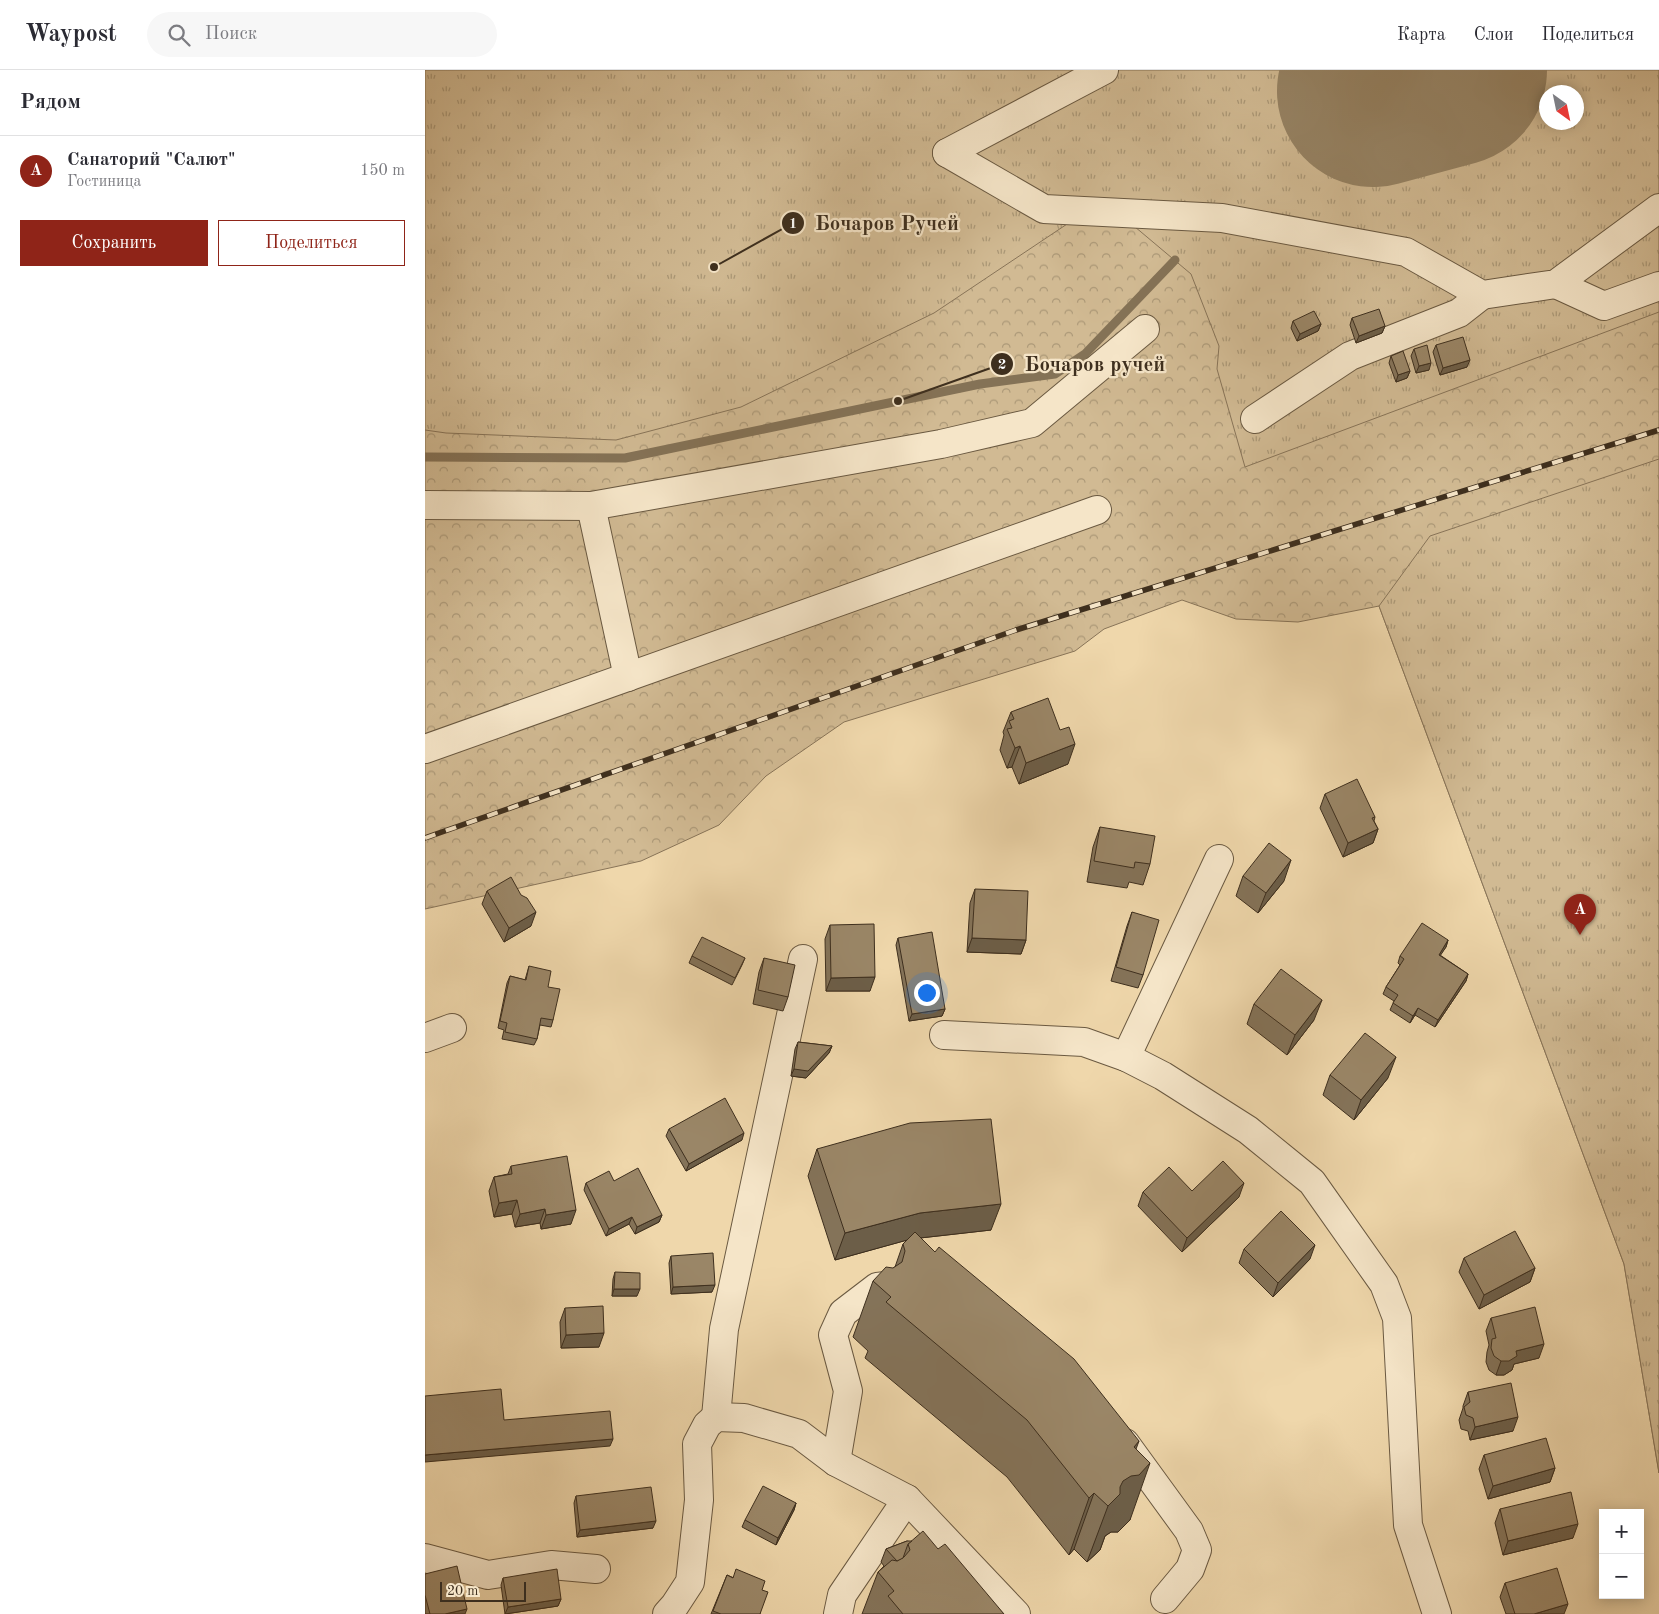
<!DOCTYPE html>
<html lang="ru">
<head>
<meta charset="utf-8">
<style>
	:root { --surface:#fff; --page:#f7f7f7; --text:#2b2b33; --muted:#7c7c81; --line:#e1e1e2; --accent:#8f2418 }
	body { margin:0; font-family:"Old Standard TT",serif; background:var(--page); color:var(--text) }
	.controls { position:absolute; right:15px; bottom:15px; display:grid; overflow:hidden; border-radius:0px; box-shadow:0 2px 12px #0003 }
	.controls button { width:45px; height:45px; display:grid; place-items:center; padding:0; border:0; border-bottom:1px solid var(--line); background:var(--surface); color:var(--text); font:25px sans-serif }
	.compass { position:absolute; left:1114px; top:15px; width:45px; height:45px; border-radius:50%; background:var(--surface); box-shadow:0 2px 12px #0003; rotate:147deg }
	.scale { position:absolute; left:15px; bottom:12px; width:86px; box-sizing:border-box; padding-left:5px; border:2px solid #3e2f1e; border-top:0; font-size:14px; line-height:18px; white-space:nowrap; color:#3e2f1e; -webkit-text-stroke:4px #f5e5c8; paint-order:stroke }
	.you { position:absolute; left:501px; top:922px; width:18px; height:18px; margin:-12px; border:4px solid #fff; border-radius:50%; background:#1a73e8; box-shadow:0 0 0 8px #1a73e833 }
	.badge { display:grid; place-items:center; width:32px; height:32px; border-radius:50%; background:var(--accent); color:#fff; font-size:16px; font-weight:700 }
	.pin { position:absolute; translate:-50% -41px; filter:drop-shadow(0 1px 2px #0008) }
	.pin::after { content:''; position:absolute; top:26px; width:18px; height:15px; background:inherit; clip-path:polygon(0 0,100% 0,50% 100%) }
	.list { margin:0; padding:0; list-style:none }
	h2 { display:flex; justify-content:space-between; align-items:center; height:65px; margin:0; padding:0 20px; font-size:21px }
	h2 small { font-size:16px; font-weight:400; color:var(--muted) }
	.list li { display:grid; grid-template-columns:32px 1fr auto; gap:15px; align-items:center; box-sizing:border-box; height:70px; padding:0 20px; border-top:1px solid var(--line) }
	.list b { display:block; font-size:19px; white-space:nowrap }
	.list p { margin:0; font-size:16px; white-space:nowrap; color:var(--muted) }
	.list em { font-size:16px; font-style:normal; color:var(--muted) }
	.actions { display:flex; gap:10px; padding:15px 20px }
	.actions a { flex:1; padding:11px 0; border:1px solid var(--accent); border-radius:0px; text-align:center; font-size:18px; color:var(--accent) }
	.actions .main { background:var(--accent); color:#fff }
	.icon { flex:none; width:28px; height:28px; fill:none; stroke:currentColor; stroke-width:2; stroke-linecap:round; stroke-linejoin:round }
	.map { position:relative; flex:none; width:1234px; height:1544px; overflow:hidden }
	header { display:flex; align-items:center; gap:30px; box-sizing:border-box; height:70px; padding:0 25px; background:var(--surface); border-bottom:1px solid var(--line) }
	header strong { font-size:24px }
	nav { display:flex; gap:28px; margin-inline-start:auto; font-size:18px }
	.search { width:350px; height:45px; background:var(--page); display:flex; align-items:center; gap:12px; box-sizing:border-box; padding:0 18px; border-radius:28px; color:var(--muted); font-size:19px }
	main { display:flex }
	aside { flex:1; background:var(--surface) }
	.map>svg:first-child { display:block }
	.forest { fill:url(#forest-crowns); stroke:#887458 }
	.park { fill:url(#park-tufts); stroke:#887458; fill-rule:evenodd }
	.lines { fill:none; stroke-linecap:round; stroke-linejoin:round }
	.stream { stroke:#847256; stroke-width:9 }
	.runway { stroke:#968364; stroke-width:192 }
	.minor-casing { stroke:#6a5941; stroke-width:30 }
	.minor { stroke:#f5e5c8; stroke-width:28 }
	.rail-casing { stroke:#3e2f1e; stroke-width:5.5 }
	.rail { stroke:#f5e5c8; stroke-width:4; stroke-dasharray:11; stroke-linecap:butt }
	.wall { fill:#847359; stroke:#3e2f1e }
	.shaded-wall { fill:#6c5e48; stroke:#3e2f1e }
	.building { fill:#9a8667; stroke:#3e2f1e }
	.leader { fill:none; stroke:#3e2f1e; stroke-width:2 }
	.callout-dot { fill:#3e2f1e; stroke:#f5e5c8; stroke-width:2 }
	.mark-label { font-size:15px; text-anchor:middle; font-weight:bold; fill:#fff }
	.callout-label { font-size:21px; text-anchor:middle; font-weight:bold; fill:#3e2f1e; stroke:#f5e5c8; stroke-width:4.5; stroke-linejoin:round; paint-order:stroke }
</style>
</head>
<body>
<header>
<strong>Waypost</strong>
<div class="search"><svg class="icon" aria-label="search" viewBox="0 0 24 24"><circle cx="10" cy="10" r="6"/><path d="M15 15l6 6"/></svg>Поиск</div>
<nav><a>Карта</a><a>Слои</a><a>Поделиться</a></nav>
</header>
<main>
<aside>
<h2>Рядом<small></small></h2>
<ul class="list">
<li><span class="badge">A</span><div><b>Санаторий &quot;Салют&quot;</b><p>Гостиница</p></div><em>150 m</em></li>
</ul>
<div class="actions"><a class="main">Сохранить</a><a>Поделиться</a></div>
</aside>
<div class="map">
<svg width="1234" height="1544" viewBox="0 0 1234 1544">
	<defs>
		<pattern id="forest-crowns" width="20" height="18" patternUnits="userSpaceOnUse" patternTransform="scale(1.25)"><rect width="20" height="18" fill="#d1ba93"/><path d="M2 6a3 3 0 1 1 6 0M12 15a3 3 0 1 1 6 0" fill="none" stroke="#ab9877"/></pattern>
		<pattern id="park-tufts" width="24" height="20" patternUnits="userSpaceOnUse" patternTransform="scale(1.25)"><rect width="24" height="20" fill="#d1ba93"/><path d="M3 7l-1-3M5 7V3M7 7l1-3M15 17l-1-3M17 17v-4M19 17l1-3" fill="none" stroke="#ab9877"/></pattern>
	</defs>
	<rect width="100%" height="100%" fill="#efd7ab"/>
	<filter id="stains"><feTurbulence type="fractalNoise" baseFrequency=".004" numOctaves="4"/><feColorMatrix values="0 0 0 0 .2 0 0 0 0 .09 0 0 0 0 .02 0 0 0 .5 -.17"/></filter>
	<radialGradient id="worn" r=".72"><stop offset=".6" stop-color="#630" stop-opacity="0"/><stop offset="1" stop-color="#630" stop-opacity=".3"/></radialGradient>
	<polygon class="forest" points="0,0 819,30 1234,68 1234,1403 1199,1194 954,536 873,552 811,549 757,530 679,559 650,581 419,652 341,706 294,755 216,791 0,839"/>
	<g class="park">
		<path d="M0,0H1234V242L820,397L792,299L794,276L766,204L678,130L509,243L316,337L191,370L21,363L0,360ZM1122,22H1152V52H1122Z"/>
		<polygon points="1234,389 1234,1403 1199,1194 954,536 1005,466"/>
	</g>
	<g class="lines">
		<polyline class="stream" points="0,387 200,388 555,314 630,304 660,284 750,190"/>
		<polyline class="runway" points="948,21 1026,0"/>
		<defs>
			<g id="minor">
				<polyline points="522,83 619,139 797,148 981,182 1057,225 1131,214 1234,138"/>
				<polyline points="522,83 679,0"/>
				<polyline points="1131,214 1179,236 1234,216"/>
				<polyline points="830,349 925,286 1034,243 1057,225"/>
				<polyline points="0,435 166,436 516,374 607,353 720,259"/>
				<polyline points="166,436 203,607"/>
				<polyline points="0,679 672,440"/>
				<polyline points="794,789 701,987 738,1006 823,1060 887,1112 959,1214 972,1248 983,1455 1012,1544"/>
				<polyline points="519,965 659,972 701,987"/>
				<polyline points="0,968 27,958"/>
				<polyline points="291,1347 299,1259 378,889"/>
				<polyline points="700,1373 764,1461 772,1480 765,1499 740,1529"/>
				<polyline points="411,1392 423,1321 408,1265 418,1243 452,1217 478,1214"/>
				<polyline points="0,1488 63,1505 126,1495 171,1499"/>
				<polyline points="242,1544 250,1535 265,1512 274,1430 272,1374 282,1355 291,1347 319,1348 374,1364 411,1392 482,1429 591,1544"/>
				<polyline points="413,1544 417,1525 482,1429"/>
			</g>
		</defs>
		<use href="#minor" class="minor-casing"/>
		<use href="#minor" class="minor"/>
		<defs>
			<polyline id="rail" points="0,768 591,560 1234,360"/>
		</defs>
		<use href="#rail" class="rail-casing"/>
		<use href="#rail" class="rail"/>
	</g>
	<g class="wall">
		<polygon points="927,248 960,256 957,263 931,273 925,255"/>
		<polygon points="868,251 896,254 893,261 872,271 866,258"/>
		<polygon points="1011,275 1042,297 1015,305 1008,282"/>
		<polygon points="989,279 1004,300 991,303 986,286"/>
		<polygon points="966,286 985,301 982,308 971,312 964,293"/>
		<polygon points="586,642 643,694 594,714 587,697 582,698 575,680 579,665 578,662"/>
		<polygon points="900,724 950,747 949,751 953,759 948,773 918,787 895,738"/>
		<polygon points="675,757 725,794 718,815 704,812 702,818 662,812 668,777"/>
		<polygon points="818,806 859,811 833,843 811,826"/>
		<polygon points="550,819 601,870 596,884 542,882 545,833"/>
		<polygon points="62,821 106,856 79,872 57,834"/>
		<polygon points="707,842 718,905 713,918 686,911 702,856"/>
		<polygon points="405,855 445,921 401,921 400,869"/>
		<polygon points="473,868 520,939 517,946 484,951 471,875"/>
		<polygon points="1023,870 1021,877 1015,885 1043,904 1041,911 1010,957 990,945 985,953 965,940 969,931 958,924 961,917 975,895 973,893 975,886"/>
		<polygon points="267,886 320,888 317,895 307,915 264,893"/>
		<polygon points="339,888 363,927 358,941 328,934 334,902"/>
		<polygon points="104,896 123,917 128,950 126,957 115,955 112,969 109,975 77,969 79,960 73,958 82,913 85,906 100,910"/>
		<polygon points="829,934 889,950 862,985 822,954"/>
		<polygon points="373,972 407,976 404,983 381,1008 366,1006 370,979"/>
		<polygon points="905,1005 963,1008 929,1050 898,1025"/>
		<polygon points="244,1059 317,1070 261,1101 241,1066"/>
		<polygon points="392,1079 566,1160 495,1168 711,1379 705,1450 693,1462 686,1462 680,1466 675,1480 662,1492 649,1479 644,1485 582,1407 440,1288 443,1281 428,1267 448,1211 470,1197 478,1174 482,1170 410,1190 383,1106"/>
		<polygon points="86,1096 146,1154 116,1159 115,1153 90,1157 87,1144 69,1147 64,1121 69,1107 83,1104"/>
		<polygon points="189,1111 237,1145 234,1152 210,1164 204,1154 181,1166 159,1120 161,1113"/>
		<polygon points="767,1121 814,1127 757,1182 713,1136 718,1122"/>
		<polygon points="819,1179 885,1189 848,1227 814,1193"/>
		<polygon points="246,1186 287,1222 246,1224 244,1193"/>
		<polygon points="1039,1188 1110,1198 1105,1212 1054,1239 1034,1202"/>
		<polygon points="190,1202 212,1226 187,1226 188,1209"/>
		<polygon points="140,1238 174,1277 136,1278 135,1252"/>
		<polygon points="1066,1248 1114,1288 1089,1294 1087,1300 1079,1305 1071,1305 1064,1300 1061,1292 1062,1282 1064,1275 1061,1261"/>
		<polygon points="1043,1322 1088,1361 1045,1370 1043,1361 1036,1359 1034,1350 1038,1338 1038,1336"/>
		<polygon points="1059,1385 1130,1398 1125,1412 1063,1429 1054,1399"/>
		<polygon points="151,1426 228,1458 152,1467 149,1433"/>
		<polygon points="371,1433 369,1440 351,1475 317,1457 320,1450"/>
		<polygon points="1075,1439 1148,1468 1078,1485 1070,1453"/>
		<polygon points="482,1471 513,1479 579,1544 437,1544 453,1502 459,1496 456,1492 461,1479"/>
		<polygon points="0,1504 40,1544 0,1544"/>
		<polygon points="302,1505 337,1520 335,1544 286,1544"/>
		<polygon points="78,1508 136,1529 133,1536 80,1544 76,1515"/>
		<polygon points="1080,1513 1139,1544 1081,1544 1075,1527"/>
	</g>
	<g class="shaded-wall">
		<polygon points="896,254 893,261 872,271 875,264"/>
		<polygon points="960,256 957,263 931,273 934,266"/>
		<polygon points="1045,290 1042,297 1015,305 1018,298"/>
		<polygon points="1006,293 1004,300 991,303 994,296"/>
		<polygon points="985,301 982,308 971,312 973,305"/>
		<polygon points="650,674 643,694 594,714 601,693"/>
		<polygon points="595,676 587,697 582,698 590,678"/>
		<polygon points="953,759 948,773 918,787 923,773"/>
		<polygon points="866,790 859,811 833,843 841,823"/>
		<polygon points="111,842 106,856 79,872 84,858"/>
		<polygon points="547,868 601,870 596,884 542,882"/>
		<polygon points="1023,870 1021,877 1011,892 1014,885"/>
		<polygon points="1043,904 1041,911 1010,957 1013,950"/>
		<polygon points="450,907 445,921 401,921 406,908"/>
		<polygon points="897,930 889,950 862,985 870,965"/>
		<polygon points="993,938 990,945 985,953 988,946"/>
		<polygon points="520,939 517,946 484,951 487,944"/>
		<polygon points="407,976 404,983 381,1008 366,1006 369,999"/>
		<polygon points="971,987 963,1008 929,1050 936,1030"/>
		<polygon points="319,1063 317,1070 261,1101 264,1094"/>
		<polygon points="819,1113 814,1127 757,1182 762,1168"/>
		<polygon points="92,1130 87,1144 69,1147 74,1133"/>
		<polygon points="576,1134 566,1160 486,1169 410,1190 420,1163 495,1143"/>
		<polygon points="120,1139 115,1153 90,1157 95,1144"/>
		<polygon points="151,1140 146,1154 116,1159 121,1145"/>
		<polygon points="237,1145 234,1152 210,1164 212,1157"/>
		<polygon points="207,1147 204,1154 181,1166 184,1159"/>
		<polygon points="890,1175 885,1189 848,1227 853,1213"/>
		<polygon points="1110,1198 1105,1212 1054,1239 1059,1225"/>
		<polygon points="290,1215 287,1222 246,1224 248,1217"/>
		<polygon points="189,1219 215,1219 212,1226 187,1226"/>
		<polygon points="179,1263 174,1277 136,1278 141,1265"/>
		<polygon points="1119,1274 1114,1288 1089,1294 1087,1300 1079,1305 1071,1305 1076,1291 1091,1281"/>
		<polygon points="1093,1347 1088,1361 1045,1370 1050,1357"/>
		<polygon points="188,1369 185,1376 0,1392 0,1385"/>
		<polygon points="714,1371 700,1409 725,1393 705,1450 693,1462 686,1462 680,1466 675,1480 662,1492 683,1436 709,1377"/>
		<polygon points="1130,1398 1125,1412 1063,1429 1068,1416"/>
		<polygon points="669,1423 649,1479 644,1485 664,1428"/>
		<polygon points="371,1433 369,1440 351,1475 353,1468"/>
		<polygon points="231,1451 228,1458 152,1467 155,1460"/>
		<polygon points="1153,1454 1148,1468 1078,1485 1083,1471"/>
		<polygon points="136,1529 133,1536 80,1544 83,1537"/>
		<polygon points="1143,1534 1139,1544 1109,1544"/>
		<polygon points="42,1539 40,1544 20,1544"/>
	</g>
	<g class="building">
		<polygon points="954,239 960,256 934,266 927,248"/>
		<polygon points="889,241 896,254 875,264 868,251"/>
		<polygon points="1038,267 1045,290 1018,298 1011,275"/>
		<polygon points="1002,275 1006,293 994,296 989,279"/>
		<polygon points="978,281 985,301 973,305 966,286"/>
		<polygon points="623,628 635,660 644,657 650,674 601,693 595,676 590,678 582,659 587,658 584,651 589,649 586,642"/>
		<polygon points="932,709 950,747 947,748 953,759 923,773 900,724"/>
		<polygon points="675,757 730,766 725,794 710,792 709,798 669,791"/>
		<polygon points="844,773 866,790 841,823 818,806"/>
		<polygon points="86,807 96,825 102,828 111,842 84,858 62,821"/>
		<polygon points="550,819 603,821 601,870 547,868"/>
		<polygon points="707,842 734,850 718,905 691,897"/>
		<polygon points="997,853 1023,870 1014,885 1043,904 1013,950 993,938 988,946 968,933 973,925 961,917 979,889 975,886"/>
		<polygon points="449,854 450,907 406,908 405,855"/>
		<polygon points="507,862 520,939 487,944 473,868"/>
		<polygon points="277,867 320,888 310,908 267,886"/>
		<polygon points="339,888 370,895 363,927 333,920"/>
		<polygon points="104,896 126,901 123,917 135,919 128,950 116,948 112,969 80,962 82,953 75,951 85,906 101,910"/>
		<polygon points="856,899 897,930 870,965 829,934"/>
		<polygon points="940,963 971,987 936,1030 905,1005"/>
		<polygon points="373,972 407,976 383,1001 369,999"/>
		<polygon points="300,1028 319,1063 264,1094 244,1059"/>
		<polygon points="566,1049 576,1134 495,1143 420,1163 392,1079 485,1053"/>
		<polygon points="142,1086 151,1140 121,1145 120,1139 95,1144 92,1130 74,1133 69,1107 87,1104 86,1096"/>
		<polygon points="798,1091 819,1113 762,1168 718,1122 744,1097 767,1121"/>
		<polygon points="213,1098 237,1145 212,1157 207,1147 184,1159 161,1113 184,1101 189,1111"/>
		<polygon points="856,1141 890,1175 853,1213 819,1179"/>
		<polygon points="1090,1161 1110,1198 1059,1225 1039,1188"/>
		<polygon points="490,1162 510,1182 514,1177 649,1289 714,1371 709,1377 725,1393 714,1405 706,1406 698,1411 695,1417 695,1424 683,1436 669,1423 664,1428 602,1350 461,1232 466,1227 448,1211 461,1197 468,1198 477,1192 480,1181 478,1174"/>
		<polygon points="288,1183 290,1215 248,1217 246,1186"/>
		<polygon points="190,1202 215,1203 215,1219 189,1219"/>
		<polygon points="178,1236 179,1263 141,1265 140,1238"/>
		<polygon points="1110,1237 1119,1274 1091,1281 1092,1286 1084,1291 1076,1291 1069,1286 1066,1278 1067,1269 1071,1268 1066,1248"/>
		<polygon points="1086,1313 1093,1347 1050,1357 1048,1348 1041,1345 1039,1337 1045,1332 1043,1322"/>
		<polygon points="76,1319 79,1350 185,1341 188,1369 0,1385 0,1326"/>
		<polygon points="1121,1368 1130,1398 1068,1416 1059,1385"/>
		<polygon points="338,1416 371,1433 353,1468 320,1450"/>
		<polygon points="226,1417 231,1451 155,1460 151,1426"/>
		<polygon points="1146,1422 1153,1454 1083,1471 1075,1439"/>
		<polygon points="498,1461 513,1479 520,1474 579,1544 478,1544 463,1526 469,1521 453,1502 467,1490 472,1491 479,1487 485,1480 483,1474"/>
		<polygon points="482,1471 487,1471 483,1474 478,1488 472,1491 461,1479"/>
		<polygon points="32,1496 42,1539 20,1544 5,1544 0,1525 0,1504"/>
		<polygon points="1132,1498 1143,1534 1109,1544 1090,1544 1080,1513"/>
		<polygon points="132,1499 136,1529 83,1537 78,1508"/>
		<polygon points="311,1499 340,1511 337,1520 343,1522 335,1544 296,1544 288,1541 302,1505 308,1508"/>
	</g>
	<path class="leader" d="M289 197L368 153M473 331L577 294"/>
	<g class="callout-dot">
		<circle cx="289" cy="197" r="5"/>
		<circle cx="473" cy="331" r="5"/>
		<circle cx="368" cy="153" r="12"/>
		<circle cx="577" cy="294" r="12"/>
	</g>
	<g class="mark-label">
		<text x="368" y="158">1</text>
		<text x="577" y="299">2</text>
	</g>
	<g class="callout-label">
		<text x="462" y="160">Бочаров Ручей</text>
		<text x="670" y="301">Бочаров ручей</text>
	</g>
	<rect width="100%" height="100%" filter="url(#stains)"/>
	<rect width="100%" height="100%" fill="url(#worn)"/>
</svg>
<div class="controls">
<button>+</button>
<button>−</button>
</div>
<svg class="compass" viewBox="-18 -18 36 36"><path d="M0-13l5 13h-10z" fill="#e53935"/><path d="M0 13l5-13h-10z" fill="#7c7c81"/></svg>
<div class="scale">20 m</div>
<div class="you"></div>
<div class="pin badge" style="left:1155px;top:865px">A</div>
</div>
</main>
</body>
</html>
